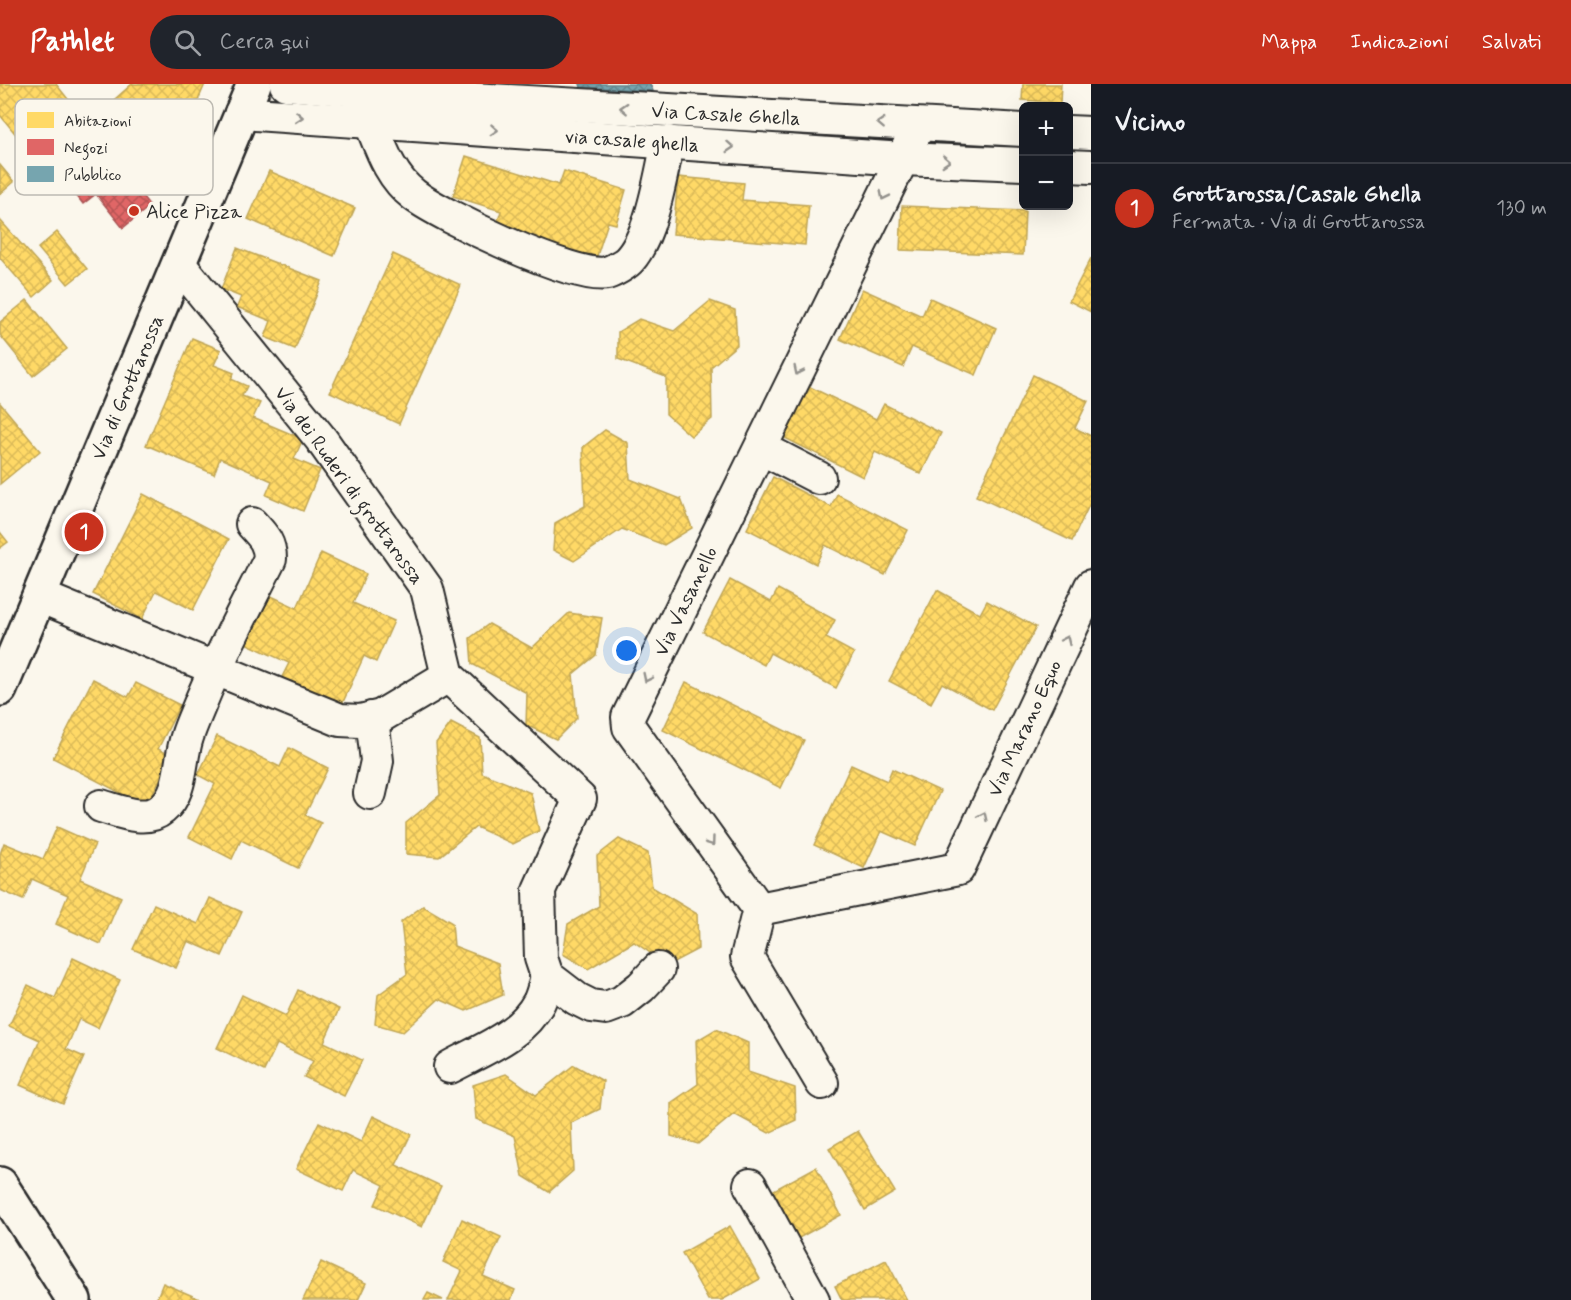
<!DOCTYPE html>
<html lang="it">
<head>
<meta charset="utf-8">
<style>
	:root { --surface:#171b24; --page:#20242c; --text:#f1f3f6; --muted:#9ea1a6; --line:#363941; --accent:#c8321e }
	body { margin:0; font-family:Mynerve,sans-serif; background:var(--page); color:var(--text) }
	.controls { position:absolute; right:18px; top:18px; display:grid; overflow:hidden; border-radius:9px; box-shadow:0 6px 24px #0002 }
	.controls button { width:54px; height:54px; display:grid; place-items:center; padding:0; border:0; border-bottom:2px solid var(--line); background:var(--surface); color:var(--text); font:30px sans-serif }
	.you { position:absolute; left:627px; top:567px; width:21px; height:21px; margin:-15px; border:4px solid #fff; border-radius:50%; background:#1a73e8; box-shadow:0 0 0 9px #1a73e833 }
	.badge { display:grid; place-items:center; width:39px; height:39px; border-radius:50%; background:var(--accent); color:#fff; font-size:20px; font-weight:700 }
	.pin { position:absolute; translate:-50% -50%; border:3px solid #fff; box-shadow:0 2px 6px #0006 }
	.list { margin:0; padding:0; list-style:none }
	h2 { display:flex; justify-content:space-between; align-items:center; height:78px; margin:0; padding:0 24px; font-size:26px }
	h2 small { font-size:20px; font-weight:400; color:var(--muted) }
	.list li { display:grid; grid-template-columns:39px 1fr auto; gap:18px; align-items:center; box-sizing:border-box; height:90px; padding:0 24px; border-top:2px solid var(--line) }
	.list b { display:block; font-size:22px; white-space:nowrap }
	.list p { margin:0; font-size:20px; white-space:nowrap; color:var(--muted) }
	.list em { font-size:20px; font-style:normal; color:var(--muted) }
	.icon { flex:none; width:33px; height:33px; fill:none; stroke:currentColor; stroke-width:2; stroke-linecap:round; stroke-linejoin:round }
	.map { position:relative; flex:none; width:1091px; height:1216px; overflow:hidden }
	header { display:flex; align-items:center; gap:36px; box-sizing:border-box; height:84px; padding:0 30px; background:var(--accent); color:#fff }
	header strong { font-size:28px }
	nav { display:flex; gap:33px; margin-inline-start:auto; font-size:21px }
	.search { width:420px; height:54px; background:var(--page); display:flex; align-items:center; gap:15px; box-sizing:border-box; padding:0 21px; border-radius:33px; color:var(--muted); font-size:22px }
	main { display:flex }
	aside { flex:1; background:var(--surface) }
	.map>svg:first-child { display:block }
	.homes { fill:url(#homes-cross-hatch); stroke:#bfa554; stroke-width:1.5 }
	.shops { fill:url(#shops-cross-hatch); stroke:#aa5454; stroke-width:1.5 }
	.public { fill:url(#public-cross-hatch); stroke:#608087; stroke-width:1.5 }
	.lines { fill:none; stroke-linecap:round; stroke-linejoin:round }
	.minor-casing { stroke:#2b2b2b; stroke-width:36 }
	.tertiary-casing { stroke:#2b2b2b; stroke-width:38 }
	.minor { stroke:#fbf7ec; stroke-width:32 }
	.tertiary { stroke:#fbf7ec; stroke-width:33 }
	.oneway { stroke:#93918c }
	.poi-dot { fill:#c8321e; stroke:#fbf7ec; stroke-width:2 }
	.labels { text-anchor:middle; stroke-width:6; stroke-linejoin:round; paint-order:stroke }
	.street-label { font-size:20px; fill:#2b2b2b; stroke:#fbf7ec }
	.poi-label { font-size:20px; fill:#2b2b2b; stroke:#fbf7ec; text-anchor:start }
	.key { fill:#fbf7ec; stroke:#bdbab2; stroke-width:1.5 }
	.key-label { font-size:16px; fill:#2b2b2b }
</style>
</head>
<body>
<header>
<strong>Pathlet</strong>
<div class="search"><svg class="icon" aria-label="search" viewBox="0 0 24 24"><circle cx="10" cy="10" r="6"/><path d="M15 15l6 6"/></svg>Cerca qui</div>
<nav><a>Mappa</a><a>Indicazioni</a><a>Salvati</a></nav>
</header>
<main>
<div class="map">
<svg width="1091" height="1216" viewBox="0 0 1091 1216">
	<defs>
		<pattern id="homes-cross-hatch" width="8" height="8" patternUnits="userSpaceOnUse" patternTransform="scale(1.5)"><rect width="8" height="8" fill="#ffd966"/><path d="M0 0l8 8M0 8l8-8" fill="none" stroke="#dbba59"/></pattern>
		<pattern id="shops-cross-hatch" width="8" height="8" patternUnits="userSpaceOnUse" patternTransform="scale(1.5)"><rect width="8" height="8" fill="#e06666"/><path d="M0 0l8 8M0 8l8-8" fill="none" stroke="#b65454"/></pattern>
		<pattern id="public-cross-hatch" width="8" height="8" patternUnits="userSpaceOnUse" patternTransform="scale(1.5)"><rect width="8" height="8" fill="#76a5af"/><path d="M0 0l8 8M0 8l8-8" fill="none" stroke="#61878f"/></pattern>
	</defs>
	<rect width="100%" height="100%" fill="#fbf7ec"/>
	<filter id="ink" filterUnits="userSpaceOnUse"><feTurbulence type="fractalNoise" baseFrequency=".0167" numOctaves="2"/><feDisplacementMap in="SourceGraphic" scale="12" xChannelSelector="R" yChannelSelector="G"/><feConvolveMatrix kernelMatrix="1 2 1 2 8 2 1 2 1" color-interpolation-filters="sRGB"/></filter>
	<g filter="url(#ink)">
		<g class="homes">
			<polygon points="0,0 56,0 71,19 22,58 0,31"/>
			<polygon points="132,0 205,0 175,70 161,83 107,22"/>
			<polygon points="1023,0 1061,0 1060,19 1022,16"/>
			<polygon points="466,72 559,101 564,87 626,106 616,140 608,138 594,181 494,150 501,127 453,112"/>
			<polygon points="0,81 14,98 0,110"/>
			<polygon points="269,87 355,124 334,172 248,135"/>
			<polygon points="678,93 744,99 742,116 809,121 805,161 673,150"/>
			<polygon points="902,122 1025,127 1023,171 900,166"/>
			<polygon points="0,136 53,196 34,213 0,174"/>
			<polygon points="57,148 87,185 68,200 38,164"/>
			<polygon points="237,164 322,197 295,265 265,253 271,237 237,223 241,213 221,205"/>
			<polygon points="393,170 461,201 399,340 330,308"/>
			<polygon points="1091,174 1091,228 1069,217"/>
			<polygon points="862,205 922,232 930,214 996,244 976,291 912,263 903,283 840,255"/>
			<polygon points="27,216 67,265 33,292 0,251 0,238"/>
			<polygon points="710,217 735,226 737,261 711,283 712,335 691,352 666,330 666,293 618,275 618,248 639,235 674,247"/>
			<polygon points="192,254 221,266 214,281 234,289 231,295 247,302 242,312 260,319 253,334 303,355 294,375 320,386 303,427 266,411 272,397 220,374 214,390 146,361"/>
			<polygon points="1033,291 1088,317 1075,344 1091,352 1091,417 1072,457 976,412"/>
			<polygon points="806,301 876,335 884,320 941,349 921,390 875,368 863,393 781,352"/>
			<polygon points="0,319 40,367 0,400"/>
			<polygon points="605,346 628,359 630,395 681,415 692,444 664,461 622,445 574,477 553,466 555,439 585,422 583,363"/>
			<polygon points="773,393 831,423 837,410 908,446 885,491 825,461 816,480 747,445"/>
			<polygon points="143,410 229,455 193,526 156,507 142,535 93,510"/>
			<polygon points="0,448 8,458 0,464"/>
			<polygon points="321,469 366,490 353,519 394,537 376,578 364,572 338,629 278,601 289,579 243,558 265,509 297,524"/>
			<polygon points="730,496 771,518 778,505 835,536 826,554 854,569 836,604 770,569 764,581 703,548"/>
			<polygon points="937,506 980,530 987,517 1036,543 992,626 942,599 931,619 889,597"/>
			<polygon points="569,529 602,534 596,571 573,590 577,634 556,655 526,641 527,609 472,580 470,554 489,540 532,564"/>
			<polygon points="93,595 128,613 136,599 180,621 158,665 172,672 146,722 53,674"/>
			<polygon points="686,598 804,656 781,704 663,646"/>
			<polygon points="451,639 480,654 482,689 531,709 539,747 513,760 476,743 439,773 406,770 406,739 440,711 436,659"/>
			<polygon points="217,652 280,683 289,664 328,684 305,731 321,739 298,784 241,756 232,775 189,753 215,700 198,691"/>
			<polygon points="851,681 887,697 892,685 940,707 915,762 881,747 864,784 814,761"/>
			<polygon points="57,743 95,760 80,795 121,813 101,860 56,840 68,811 32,795 23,816 0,806 0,770 4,759 43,775"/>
			<polygon points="619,755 648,769 652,803 697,830 698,865 668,881 634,858 588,885 563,870 568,840 599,822 597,772"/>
			<polygon points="210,814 242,828 222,872 188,857 176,884 133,865 154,820 198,840"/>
			<polygon points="423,822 452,839 454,862 498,879 503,911 466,927 439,915 403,948 375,940 378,911 407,890 401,838"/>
			<polygon points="73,874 120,896 98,944 79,935 66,965 84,973 63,1020 20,1001 40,956 9,942 28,901 55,914"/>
			<polygon points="298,906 339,925 324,958 362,976 344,1012 304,993 313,977 277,960 264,987 217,964 242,911 286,932"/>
			<polygon points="716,945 748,959 748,988 795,1004 796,1036 769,1049 734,1030 698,1060 671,1052 671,1019 698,1000 696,957"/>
			<polygon points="574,981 603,997 600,1025 571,1039 573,1087 549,1108 523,1092 515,1052 476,1035 473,1001 506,990 536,1011"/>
			<polygon points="373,1032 411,1050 396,1081 441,1102 422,1143 375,1121 384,1101 353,1086 343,1107 296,1085 319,1038 361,1058"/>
			<polygon points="858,1047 895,1108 865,1126 829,1064"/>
			<polygon points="816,1083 841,1131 797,1155 772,1107"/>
			<polygon points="462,1135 501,1153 483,1192 515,1206 511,1216 448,1216 462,1187 443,1178"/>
			<polygon points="730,1142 760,1195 722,1216 708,1216 682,1169"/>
			<polygon points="886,1176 907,1216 842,1216 835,1202"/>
			<polygon points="321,1178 366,1199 358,1216 303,1216"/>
			<polygon points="163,1199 202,1216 156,1216"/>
			<polygon points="428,1209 443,1216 424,1216"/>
		</g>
		<polygon class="shops" points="94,51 150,122 123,144 96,110 83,120 54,83"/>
		<polygon class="public" points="580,0 650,0 653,7 581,3"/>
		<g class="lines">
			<defs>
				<g id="minor">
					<polyline points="286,0 454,14 1023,46"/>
					<polyline points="241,29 903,75 1023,80"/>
					<path d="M370,37C381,64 390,93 414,111C440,131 577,197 607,189C613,187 626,180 630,175C652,150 661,90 668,58"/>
					<polyline points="919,41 628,633 629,643 759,825 958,785 1091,502"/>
					<polyline points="1068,48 1091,49"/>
					<polyline points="1068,82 1091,83"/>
					<polyline points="179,180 321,355 427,505 448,592 580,715 539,806 541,874 547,892 577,915 591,922 606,924 622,918 641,903 658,885"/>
					<polyline points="761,364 819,394"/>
					<polyline points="39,512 340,636 360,637 381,632 448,592"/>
					<polyline points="370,709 377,677 372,634"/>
					<path d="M101,722C119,727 146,739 162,725C183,708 179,677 187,653C191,640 197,628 202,615C222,567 247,521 270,475C270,458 262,451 252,440"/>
					<polyline points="759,825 747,873 822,999"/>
					<path d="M450,983C483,965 521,952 539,918C543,910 545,900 547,892"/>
					<polyline points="750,1101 813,1216"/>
				</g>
				<g id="tertiary">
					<polyline points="0,605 254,0"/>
					<polyline points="0,1100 74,1216"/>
				</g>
			</defs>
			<use href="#minor" class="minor-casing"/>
			<use href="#tertiary" class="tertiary-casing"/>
			<use href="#minor" class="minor"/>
			<use href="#tertiary" class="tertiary"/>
		</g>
		<defs><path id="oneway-chevron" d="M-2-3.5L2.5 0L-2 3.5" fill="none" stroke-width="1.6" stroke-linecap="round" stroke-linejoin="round" transform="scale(1.5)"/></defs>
		<g class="oneway">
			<use href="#oneway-chevron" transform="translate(624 24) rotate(-177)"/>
			<use href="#oneway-chevron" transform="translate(299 33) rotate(4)"/>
			<use href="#oneway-chevron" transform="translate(881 39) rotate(-177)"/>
			<use href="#oneway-chevron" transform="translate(494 46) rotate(4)"/>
			<use href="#oneway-chevron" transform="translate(730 63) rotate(4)"/>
			<use href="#oneway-chevron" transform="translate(946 77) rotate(3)"/>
			<use href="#oneway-chevron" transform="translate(884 112) rotate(116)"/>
			<use href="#oneway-chevron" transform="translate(798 287) rotate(116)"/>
			<use href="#oneway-chevron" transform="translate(1066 556) rotate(-65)"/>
			<use href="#oneway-chevron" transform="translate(647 594) rotate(116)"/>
			<use href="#oneway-chevron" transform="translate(983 732) rotate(-65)"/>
			<use href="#oneway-chevron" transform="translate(711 758) rotate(54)"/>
		</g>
	</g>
	<circle class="poi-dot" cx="134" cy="127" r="6"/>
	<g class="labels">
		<g class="street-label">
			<text transform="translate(726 30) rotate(3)" y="7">Via Casale Ghella</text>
			<text transform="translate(632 56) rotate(4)" y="7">via casale ghella</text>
			<text transform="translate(127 303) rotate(-67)" y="7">Via di Grottarossa</text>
			<text transform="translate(350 401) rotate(54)" y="7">Via dei Ruderi di grottarossa</text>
			<text transform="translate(685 517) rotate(-64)" y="7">Via Vasanello</text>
			<text transform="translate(1024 644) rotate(-65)" y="7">Via Marano Equo</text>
		</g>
		<g class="poi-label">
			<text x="146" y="134">Alice Pizza</text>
		</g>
	</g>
	<rect x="15" y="15" width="198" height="96" rx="9" class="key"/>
	<rect x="27" y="28" width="27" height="16" fill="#ffd966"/>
	<rect x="27" y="55" width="27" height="16" fill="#e06666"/>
	<rect x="27" y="82" width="27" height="16" fill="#76a5af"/>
	<g class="key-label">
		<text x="64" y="42">Abitazioni</text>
		<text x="64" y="69">Negozi</text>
		<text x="64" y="96">Pubblico</text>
	</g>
</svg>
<div class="controls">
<button>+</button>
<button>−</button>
</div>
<div class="you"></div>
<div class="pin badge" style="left:84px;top:448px">1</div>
</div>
<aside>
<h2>Vicino<small></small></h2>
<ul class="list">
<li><span class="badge">1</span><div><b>Grottarossa/Casale Ghella</b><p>Fermata · Via di Grottarossa</p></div><em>130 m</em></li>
</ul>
</aside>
</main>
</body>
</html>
